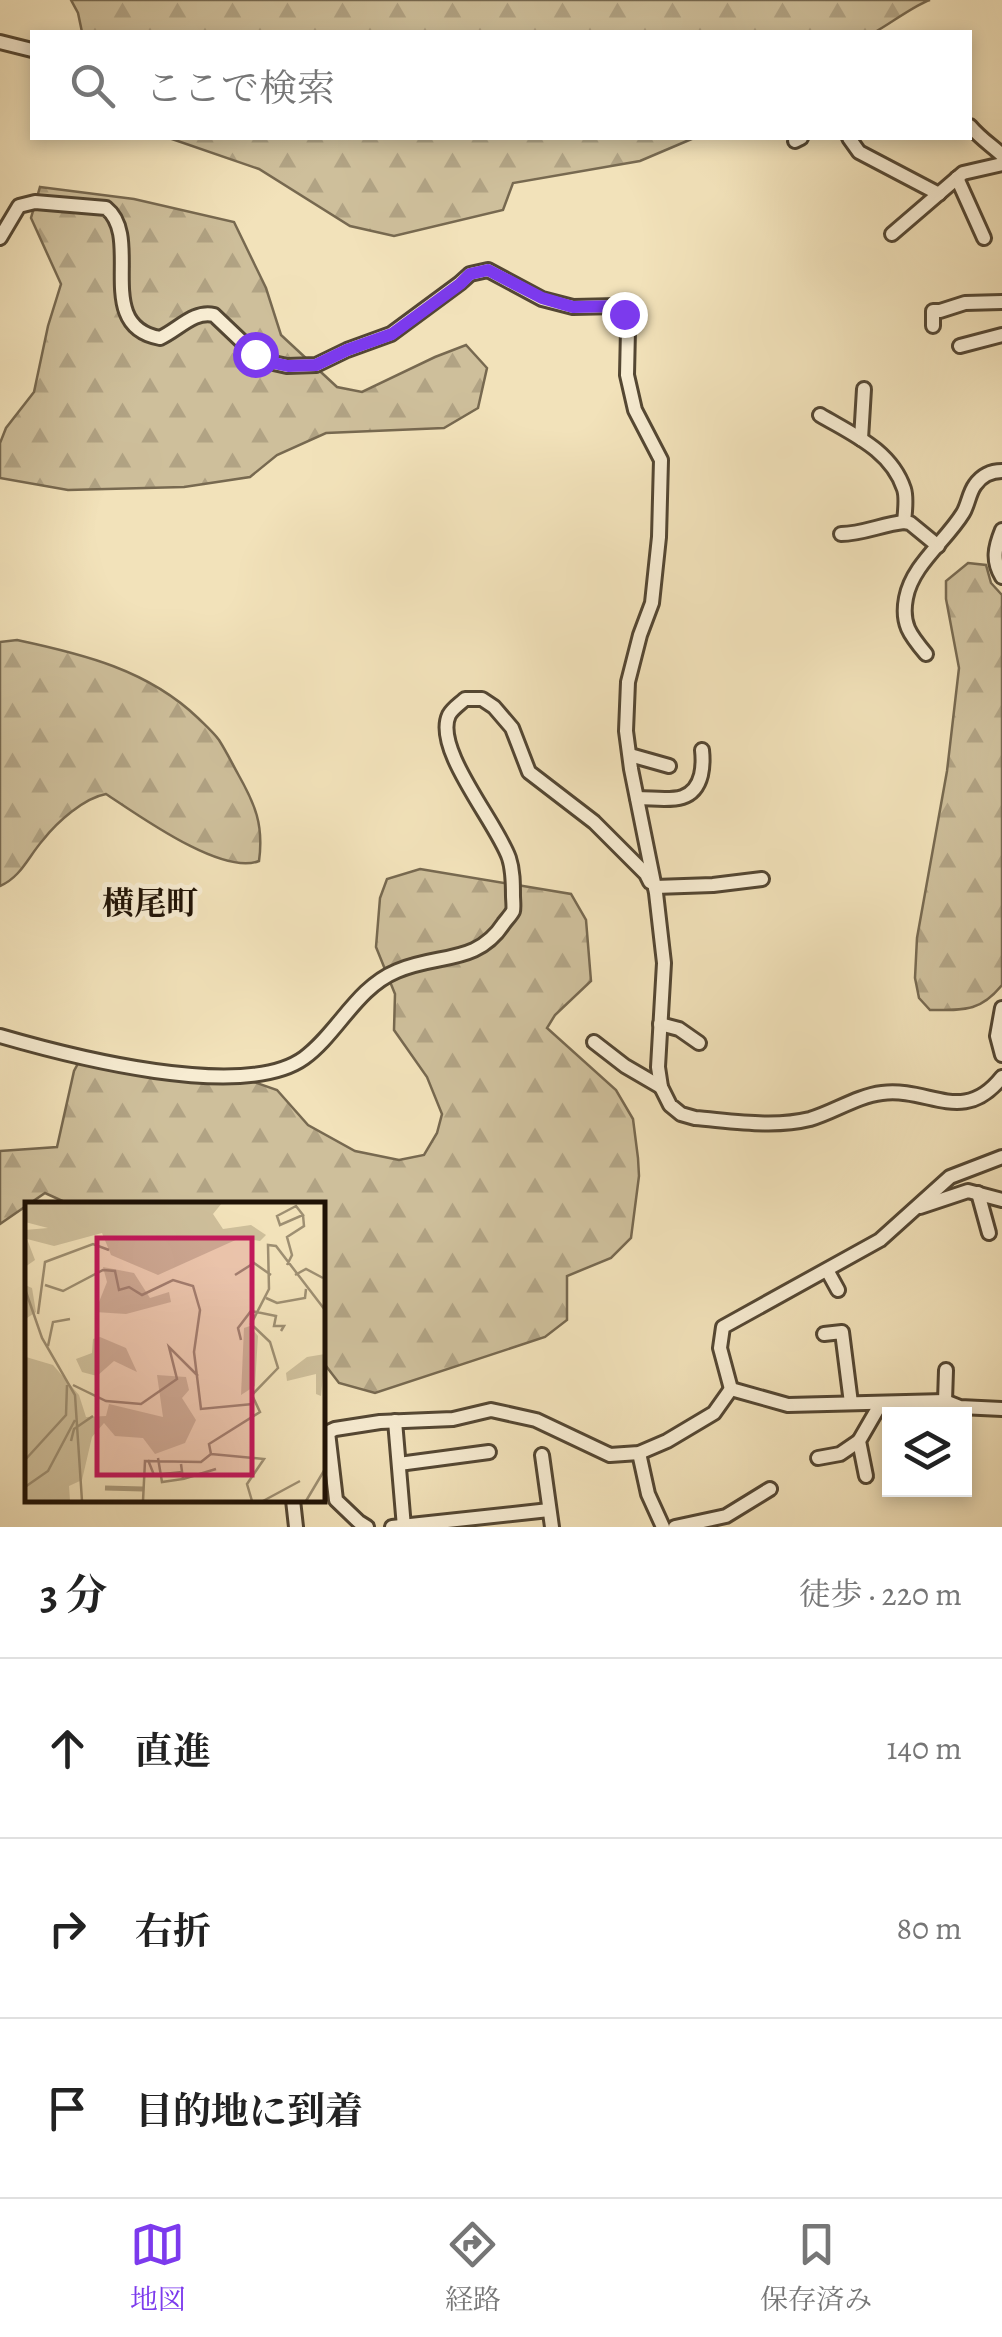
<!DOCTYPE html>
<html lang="ja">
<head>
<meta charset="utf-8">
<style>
	:root { --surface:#fff; --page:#f2f2f2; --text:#222; --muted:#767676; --line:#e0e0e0; --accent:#7c3aed }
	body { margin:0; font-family:Alegreya,"Noto Serif JP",serif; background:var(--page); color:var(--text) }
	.controls { position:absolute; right:30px; bottom:30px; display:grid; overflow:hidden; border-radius:0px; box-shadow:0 5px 15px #0003 }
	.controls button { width:90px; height:90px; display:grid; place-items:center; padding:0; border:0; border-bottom:2px solid var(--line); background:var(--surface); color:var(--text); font:50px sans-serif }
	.stop { position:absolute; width:30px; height:30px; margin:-22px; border:8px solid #7c3aed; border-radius:50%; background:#fff }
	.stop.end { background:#7c3aed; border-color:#fff; box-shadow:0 2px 10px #0008 }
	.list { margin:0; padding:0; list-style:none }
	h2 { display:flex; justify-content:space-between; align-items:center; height:130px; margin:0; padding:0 40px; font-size:42px }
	h2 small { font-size:32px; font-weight:400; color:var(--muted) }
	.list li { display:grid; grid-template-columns:65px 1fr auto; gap:30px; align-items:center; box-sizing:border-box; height:180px; padding:0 40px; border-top:2px solid var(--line) }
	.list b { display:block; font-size:38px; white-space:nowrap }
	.list em { font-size:32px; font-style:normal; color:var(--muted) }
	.icon { flex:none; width:55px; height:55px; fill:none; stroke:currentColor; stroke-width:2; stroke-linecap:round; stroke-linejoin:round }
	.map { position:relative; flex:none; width:1002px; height:1527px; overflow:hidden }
	.search { position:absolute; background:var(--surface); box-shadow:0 5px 15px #0003; left:30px; right:30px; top:30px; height:110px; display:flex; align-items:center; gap:25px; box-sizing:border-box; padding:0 35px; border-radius:0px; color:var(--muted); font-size:38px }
	.sheet { height:670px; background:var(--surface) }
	nav { display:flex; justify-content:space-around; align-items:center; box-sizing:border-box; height:140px; border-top:2px solid var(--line); background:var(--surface); font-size:28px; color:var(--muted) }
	nav a { display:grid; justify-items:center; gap:5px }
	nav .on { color:var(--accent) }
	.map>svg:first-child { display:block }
	.forest { fill:url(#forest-firs); stroke:#776950; stroke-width:2.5 }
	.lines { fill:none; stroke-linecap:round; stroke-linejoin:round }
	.street-casing { stroke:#544733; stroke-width:18 }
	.street { stroke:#f7ecd2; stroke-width:12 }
	.route { stroke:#7c3aed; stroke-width:12 }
	.labels { text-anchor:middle; stroke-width:10; stroke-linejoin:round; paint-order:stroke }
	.quarter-label { font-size:32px; font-weight:bold; fill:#201306; stroke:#f7ecd2 }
	.inset-river { fill:none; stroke:#ab9c7d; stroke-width:5 }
	.inset-road { fill:none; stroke:#9e8f72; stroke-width:2.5 }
	.view { fill:#c2185b; fill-opacity:0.15; stroke:#c2185b; stroke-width:5 }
	.inset-edge { fill:none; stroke:#201306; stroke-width:5 }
</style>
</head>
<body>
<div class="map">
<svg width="1002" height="1527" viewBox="0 0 1002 1527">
	<defs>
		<pattern id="forest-firs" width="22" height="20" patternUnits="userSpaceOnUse" patternTransform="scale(2.5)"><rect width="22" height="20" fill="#cebf9b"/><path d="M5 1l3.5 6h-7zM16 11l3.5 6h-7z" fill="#b1a384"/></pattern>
	</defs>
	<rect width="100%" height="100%" fill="#f2e2ba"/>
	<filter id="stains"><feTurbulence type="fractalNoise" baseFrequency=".002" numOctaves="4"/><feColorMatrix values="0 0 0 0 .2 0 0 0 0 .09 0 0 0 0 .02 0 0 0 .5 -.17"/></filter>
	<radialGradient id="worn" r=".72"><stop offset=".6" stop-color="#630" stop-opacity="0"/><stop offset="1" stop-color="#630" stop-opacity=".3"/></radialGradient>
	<g class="forest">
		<path d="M71,0H930C916,4 890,24 875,32H82L78,13Z"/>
		<polygon points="169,138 694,138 640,161 513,183 503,210 394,236 350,226 259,169"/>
		<polygon points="40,187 134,199 234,222 266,288 281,335 337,387 362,392 435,357 466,345 487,368 478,408 444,428 326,433 277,455 250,477 184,487 68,490 0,478 0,443 6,428 34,392 48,326 61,284 31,218"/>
		<path d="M968,563L986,565L991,583L1002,595V985C980,1012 964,1010 930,1010L919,998L915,978L917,938L947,771L959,668L946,599V581Z"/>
		<path d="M17,640C83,654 148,670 198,718C205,725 213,732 219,740C226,751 232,763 238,774C255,804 264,825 259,861C222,876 138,815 106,794C84,798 57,822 43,840C28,857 21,877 0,886V642Z"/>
		<polygon points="420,869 571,894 586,920 591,981 555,1015 547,1028 616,1090 633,1119 638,1158 639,1176 631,1238 611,1258 567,1276 567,1320 545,1337 375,1393 339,1383 323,1362 322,1204 69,1204 45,1193 0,1224 0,1151 57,1147 74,1071 81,1058 168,1079 251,1081 277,1090 308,1125 355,1151 399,1160 424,1155 437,1133 442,1114 427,1077 394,1030 395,994 376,947 380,898 387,879"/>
	</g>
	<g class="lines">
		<defs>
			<g id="street">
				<polyline points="0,42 32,50"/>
				<path d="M970,126C980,138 991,145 1002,155"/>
				<polyline points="849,138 859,152 939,194"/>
				<polyline points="795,141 801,138"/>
				<polyline points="957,178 984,238"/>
				<polyline points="892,234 963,173 1002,164"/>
				<path d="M0,238L19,206L35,202L106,208C144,238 92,326 160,338C178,330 194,310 214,315L255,354L269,362L287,366L316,365L347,350L391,334L460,283L470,274L488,270L542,299L573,307L618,306L628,329L627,375L635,410L661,460L659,537L652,603L640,635L628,682L626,731L631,769L656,893L664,963L658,1067L661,1087L670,1105L681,1114L695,1118C732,1121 774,1128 810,1119C834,1112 857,1096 882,1093C930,1087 963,1126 1002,1077"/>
				<polyline points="933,326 933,311 940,311 965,303 1002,302"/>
				<polyline points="960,346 1002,335"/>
				<path d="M820,415C852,434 891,450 904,489C907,498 905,511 904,522L910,523L938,546"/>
				<polyline points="861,439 864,389"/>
				<path d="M1002,530C995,547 992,561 1002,577"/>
				<path d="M841,534C862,534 883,524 904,522"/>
				<path d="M926,654C910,635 901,624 906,598C912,565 946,541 963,513C968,505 969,493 975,485C982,475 991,471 1002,471"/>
				<polyline points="630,755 669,766"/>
				<path d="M637,798C664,798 693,807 701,775C703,766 703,759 702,750"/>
				<polyline points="655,887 713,885 762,879"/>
				<polyline points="1002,1008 997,1036 1002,1055"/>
				<polyline points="660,1024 679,1029 699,1043"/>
				<path d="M0,1036C69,1056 243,1102 304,1058C338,1033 356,988 397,971C438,953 477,965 504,923C507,919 511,915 513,911C514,908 513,899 513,896C513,883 513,870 509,858C497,823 433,749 449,715C453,708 460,704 465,699H482L494,707L512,728L529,772L594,822L646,874L650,882"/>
				<polyline points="594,1042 625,1066 661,1087"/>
				<polyline points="978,1193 989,1233"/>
				<polyline points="920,1207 968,1191 1002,1200"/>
				<polyline points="827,1270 838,1290"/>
				<polyline points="824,1334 842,1332 851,1403"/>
				<polyline points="731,1389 720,1348 723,1327 880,1240 950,1177 1002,1157"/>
				<polyline points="731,1389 788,1405 945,1401 960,1407 1002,1409"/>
				<polyline points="945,1401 946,1370"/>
				<polyline points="395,1421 404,1527"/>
				<polyline points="328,1432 336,1500 359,1522 367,1527"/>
				<polyline points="322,1435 335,1429 380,1422 453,1419 491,1410 536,1420 610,1455 639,1453 667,1441 714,1413 731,1389"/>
				<polyline points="639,1453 648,1494 663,1527"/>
				<polyline points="542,1455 552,1527"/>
				<polyline points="818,1458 840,1454 859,1441"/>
				<polyline points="399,1464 489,1452"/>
				<polyline points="866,1476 859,1441 881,1403"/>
				<polyline points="293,1500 296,1527"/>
				<polyline points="392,1527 549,1510"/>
				<polyline points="675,1527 726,1516 770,1489"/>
			</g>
		</defs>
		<use href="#street" class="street-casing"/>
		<use href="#street" class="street"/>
	</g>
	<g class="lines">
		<polyline class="route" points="255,354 269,362 288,366 316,365 347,350 392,334 460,284 470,274 488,270 542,298 573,307 618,306 624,314"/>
	</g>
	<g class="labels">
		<g class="quarter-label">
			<text x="150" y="914">横尾町</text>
		</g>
	</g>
	<g transform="translate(25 1202)">
		<rect width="300" height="300" fill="#f2e2ba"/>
		<path d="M0,1H197L188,12L198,27L226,23L241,33L235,39L215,36L133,73L86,53L77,31L29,44L2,37L10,58L0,65V28L23,26L0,20ZM78,65L109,71L125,96L144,90L146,100L101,112L70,110L82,80ZM0,83L7,86L11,110L2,116L1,155L28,163L54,193L61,215L81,214L84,202L138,215L132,173L161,175L164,188L157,196L171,218L160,241L130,252L118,236L90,234L79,221L67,235L57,278L44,284L45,299H0ZM225,124L233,134L230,184L216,193L219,126ZM75,135L101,146L112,170L89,159L72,174L57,170L51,157L67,151L68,137ZM300,152L296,194L291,192V172L262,179L261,171L282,155Z" fill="#cebf9b"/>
		<path class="inset-river" d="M80,286L118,287"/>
		<path class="inset-road" d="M271,4L278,13L255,23L252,14ZM262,63L267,53L262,35L279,24L278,13M210,73L229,61L246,73M270,73L281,67L298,76M20,83L38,89L78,68L90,69L94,88L104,85L117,93L148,78L168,84L175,108L169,150L176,207L228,202M0,87L17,136L50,193L57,299M241,96L252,101L280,96L281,87M13,112L20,60L68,42L84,48M216,138L213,126L226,109L251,114L249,124H259L256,129M23,144L28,120L45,117M48,183L81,199L116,202L152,177L144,145L173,174M46,239L49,227L68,214M186,252L239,257L222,282L227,299M133,256L137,280L158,277L156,262M0,258L41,213L42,183M123,258L129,273L157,270M158,277L191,267M0,285L23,269L50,218M118,299L120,259L176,260L186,252L184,242L235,210L227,193L253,166L245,140L226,122L244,87L243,43L251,44L300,108M238,299L275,279M281,299L300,267"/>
		<path class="view" d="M72,36H227V273H72Z"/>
		<rect width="300" height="300" class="inset-edge"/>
	</g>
	<rect width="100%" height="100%" filter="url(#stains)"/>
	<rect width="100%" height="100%" fill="url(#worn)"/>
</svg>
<div class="controls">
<button><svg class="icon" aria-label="layers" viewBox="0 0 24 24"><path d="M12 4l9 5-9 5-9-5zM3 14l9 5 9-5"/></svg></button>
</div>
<div class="stop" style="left:255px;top:354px"></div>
<div class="stop end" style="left:624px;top:314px"></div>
<div class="search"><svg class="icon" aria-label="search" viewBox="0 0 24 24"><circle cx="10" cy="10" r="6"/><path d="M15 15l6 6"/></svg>ここで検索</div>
</div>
<section class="sheet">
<h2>3 分<small>徒歩 · 220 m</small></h2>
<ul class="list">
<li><svg class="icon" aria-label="ahead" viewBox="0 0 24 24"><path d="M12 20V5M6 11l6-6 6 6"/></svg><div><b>直進</b></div><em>140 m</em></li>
<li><svg class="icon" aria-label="right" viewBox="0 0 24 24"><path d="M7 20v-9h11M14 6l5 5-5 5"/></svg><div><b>右折</b></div><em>80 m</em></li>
<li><svg class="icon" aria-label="arrive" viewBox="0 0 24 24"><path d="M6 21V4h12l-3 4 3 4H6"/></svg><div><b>目的地に到着</b></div></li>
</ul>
</section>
<nav>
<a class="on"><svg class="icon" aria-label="map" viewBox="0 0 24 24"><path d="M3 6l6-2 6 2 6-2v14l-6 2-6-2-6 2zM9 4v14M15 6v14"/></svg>地図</a>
<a><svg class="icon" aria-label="directions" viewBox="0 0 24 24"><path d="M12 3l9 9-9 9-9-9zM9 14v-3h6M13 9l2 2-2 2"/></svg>経路</a>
<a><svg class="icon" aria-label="saved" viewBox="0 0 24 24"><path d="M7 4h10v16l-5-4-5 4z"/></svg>保存済み</a>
</nav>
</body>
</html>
